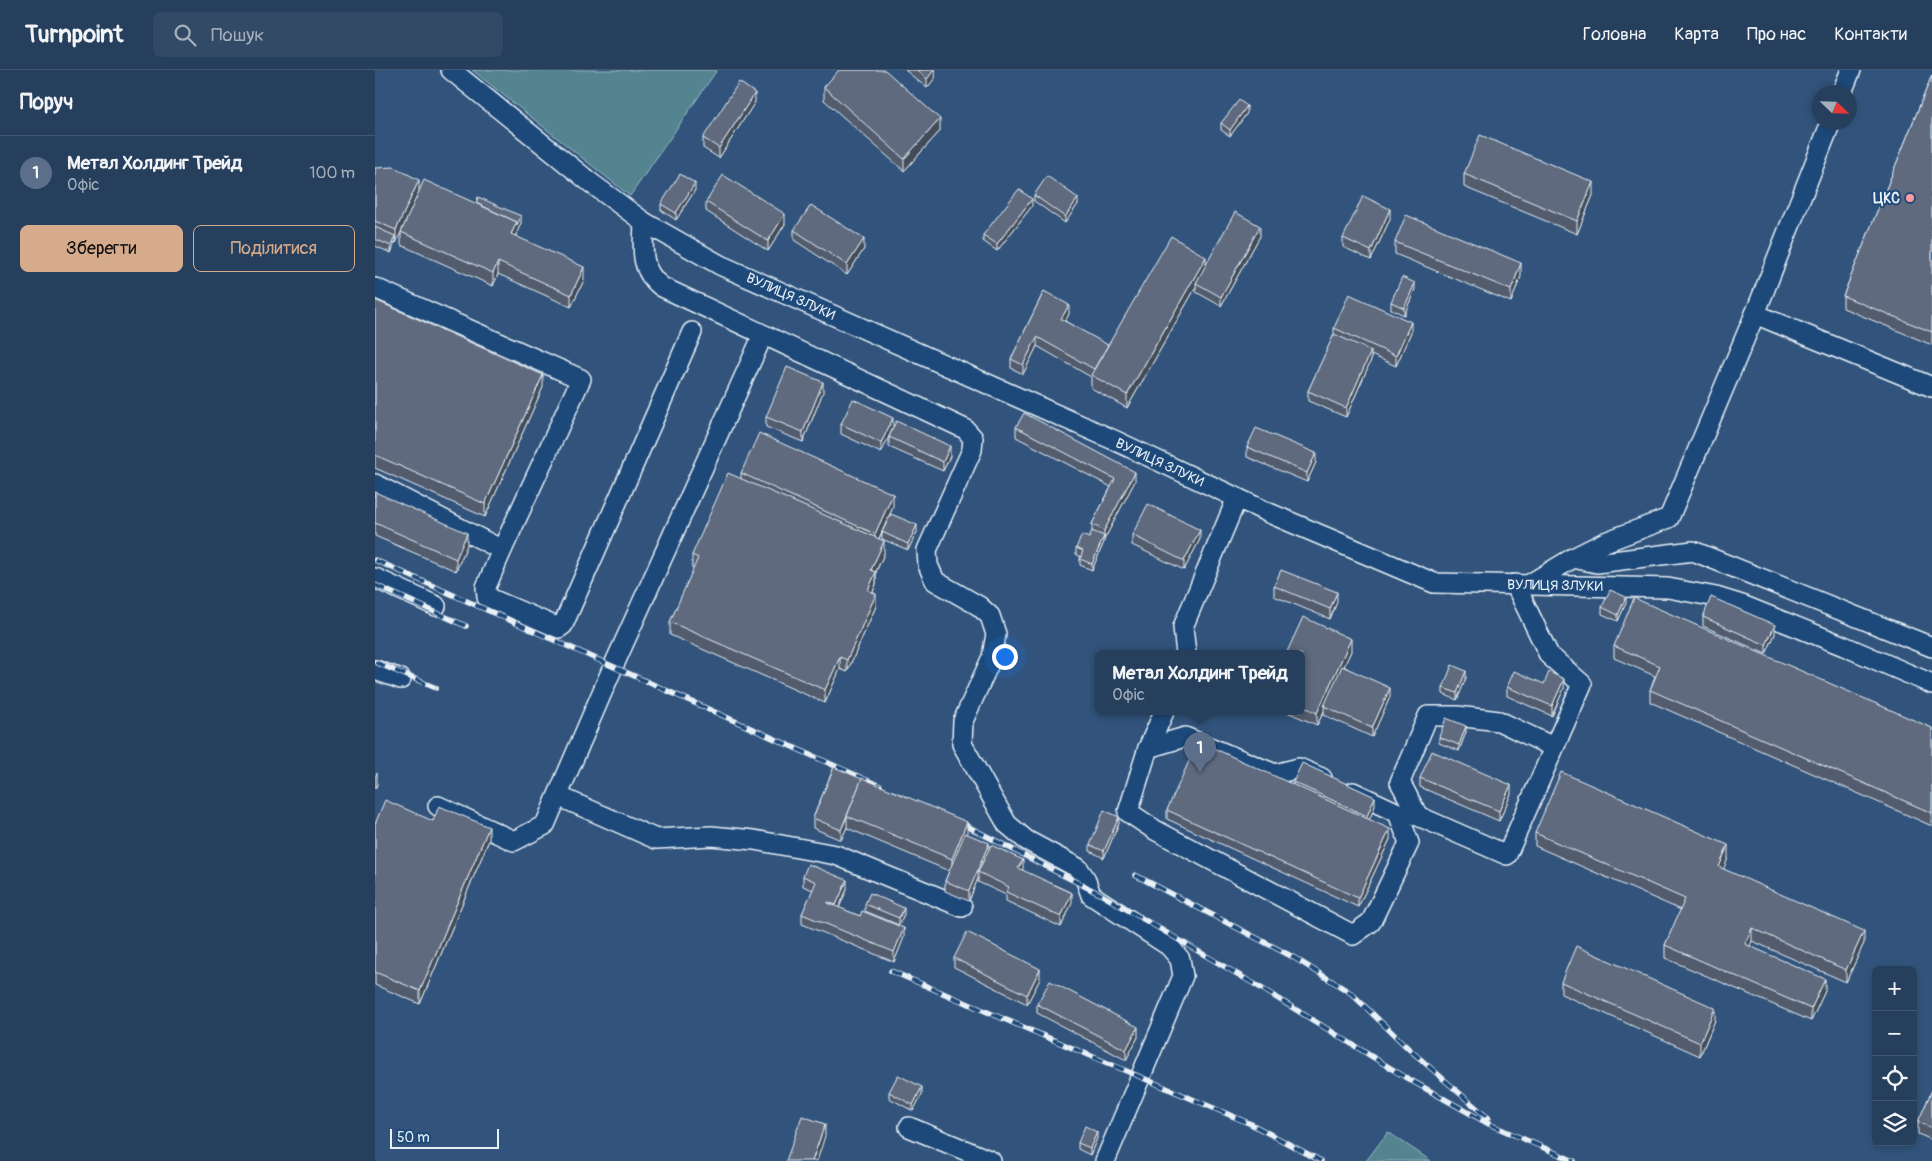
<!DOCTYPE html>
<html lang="uk">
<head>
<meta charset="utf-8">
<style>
	:root { --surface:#263f5d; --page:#324a66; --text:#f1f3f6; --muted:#a4afbc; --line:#425872; --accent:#d6ab8b }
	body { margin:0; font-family:Pangolin,sans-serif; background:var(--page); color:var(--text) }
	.controls { position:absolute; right:15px; bottom:15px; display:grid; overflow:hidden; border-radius:8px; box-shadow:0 2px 8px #0003 }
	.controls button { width:45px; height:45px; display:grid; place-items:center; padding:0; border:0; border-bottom:1px solid var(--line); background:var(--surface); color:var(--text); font:25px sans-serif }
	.compass { position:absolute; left:1437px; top:15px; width:45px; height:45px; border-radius:50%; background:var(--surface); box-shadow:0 2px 8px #0003; rotate:113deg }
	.scale { position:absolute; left:15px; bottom:12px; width:109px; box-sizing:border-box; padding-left:5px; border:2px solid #e8f1f8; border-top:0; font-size:14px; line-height:18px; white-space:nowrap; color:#e8f1f8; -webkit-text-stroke:4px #1f4a7a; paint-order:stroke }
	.you { position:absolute; left:629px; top:586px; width:18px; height:18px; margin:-12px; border:4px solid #fff; border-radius:50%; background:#1a73e8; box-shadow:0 0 0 8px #1a73e833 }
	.badge { display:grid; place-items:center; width:32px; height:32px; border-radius:50%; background:var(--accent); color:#fff; font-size:16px; font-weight:700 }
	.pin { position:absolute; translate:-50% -41px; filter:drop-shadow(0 1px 2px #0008) }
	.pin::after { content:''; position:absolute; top:26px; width:18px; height:15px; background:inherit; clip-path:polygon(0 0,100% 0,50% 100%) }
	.popup { position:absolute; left:720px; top:580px; width:210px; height:65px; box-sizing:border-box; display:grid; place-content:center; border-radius:8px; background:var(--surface); filter:drop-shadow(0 1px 4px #0005); font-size:16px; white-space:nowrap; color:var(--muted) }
	.popup b { font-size:19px; color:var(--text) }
	.popup::after { content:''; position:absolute; left:50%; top:100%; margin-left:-10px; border:10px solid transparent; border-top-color:var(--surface) }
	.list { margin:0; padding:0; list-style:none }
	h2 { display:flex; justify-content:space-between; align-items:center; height:65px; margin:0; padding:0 20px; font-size:21px }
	h2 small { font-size:16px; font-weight:400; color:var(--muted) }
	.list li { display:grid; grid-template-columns:32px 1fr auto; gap:15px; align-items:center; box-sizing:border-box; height:75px; padding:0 20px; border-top:1px solid var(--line) }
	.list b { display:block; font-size:19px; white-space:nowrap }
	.list p { margin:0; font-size:16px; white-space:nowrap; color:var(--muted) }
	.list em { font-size:16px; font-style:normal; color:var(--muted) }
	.actions { display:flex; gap:10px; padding:15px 20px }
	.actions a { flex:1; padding:11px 0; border:1px solid var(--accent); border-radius:8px; text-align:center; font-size:18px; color:var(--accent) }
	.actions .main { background:var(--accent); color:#111 }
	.icon { flex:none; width:28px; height:28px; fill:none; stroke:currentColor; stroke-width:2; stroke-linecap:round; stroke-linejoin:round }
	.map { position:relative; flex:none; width:1557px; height:1091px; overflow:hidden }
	header { display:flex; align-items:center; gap:30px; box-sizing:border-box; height:70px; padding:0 25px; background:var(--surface); border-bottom:1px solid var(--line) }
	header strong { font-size:24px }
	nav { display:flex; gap:28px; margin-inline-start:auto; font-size:18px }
	.search { width:350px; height:45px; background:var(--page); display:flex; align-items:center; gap:12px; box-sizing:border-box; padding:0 18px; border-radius:8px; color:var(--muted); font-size:19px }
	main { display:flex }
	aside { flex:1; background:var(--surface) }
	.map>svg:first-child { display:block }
	.green { fill:#52848f; stroke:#9dbac4 }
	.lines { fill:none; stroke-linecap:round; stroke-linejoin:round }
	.minor-casing { stroke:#e8f1f8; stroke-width:22 }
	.minor { stroke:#1f4a7a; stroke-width:19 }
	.rail-casing { stroke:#e8f1f8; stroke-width:5.5 }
	.rail { stroke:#1f4a7a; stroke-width:4; stroke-dasharray:11; stroke-linecap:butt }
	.wall { fill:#525c6d; stroke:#e8f1f8 }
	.shaded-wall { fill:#424b59; stroke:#e8f1f8 }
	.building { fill:#5f6b7f; stroke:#e8f1f8 }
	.poi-dot { fill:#ff9aa2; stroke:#1f4a7a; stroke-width:2 }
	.labels { text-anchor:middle; stroke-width:4; stroke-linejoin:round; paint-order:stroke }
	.poi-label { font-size:14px; font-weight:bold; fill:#e8f1f8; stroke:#1f4a7a; text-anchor:end }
	.street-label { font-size:14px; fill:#e8f1f8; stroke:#1f4a7a }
</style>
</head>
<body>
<header>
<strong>Turnpoint</strong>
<div class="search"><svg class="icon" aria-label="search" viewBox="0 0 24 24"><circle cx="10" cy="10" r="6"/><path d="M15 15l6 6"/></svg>Пошук</div>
<nav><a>Головна</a><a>Карта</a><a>Про нас</a><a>Контакти</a></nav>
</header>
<main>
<aside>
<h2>Поруч<small></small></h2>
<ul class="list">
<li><span class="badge" style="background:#5c6f8a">1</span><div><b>Метал Холдинг Трейд</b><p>Офіс</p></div><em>100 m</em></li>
</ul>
<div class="actions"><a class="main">Зберегти</a><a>Поділитися</a></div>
</aside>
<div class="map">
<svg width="1557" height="1091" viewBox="0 0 1557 1091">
	<rect width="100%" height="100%" fill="#32547c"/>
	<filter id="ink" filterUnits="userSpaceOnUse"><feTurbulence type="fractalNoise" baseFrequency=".02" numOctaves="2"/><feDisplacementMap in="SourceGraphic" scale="10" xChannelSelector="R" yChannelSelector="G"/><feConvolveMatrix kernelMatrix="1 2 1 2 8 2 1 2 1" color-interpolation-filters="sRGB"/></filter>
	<g filter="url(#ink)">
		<g class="green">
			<polygon points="97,0 342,0 255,126"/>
			<polygon points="1013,1062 1056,1091 991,1091"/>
		</g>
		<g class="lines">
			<defs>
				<g id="minor">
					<polyline points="76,0 216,113 269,152 345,195 741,371 894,443 1059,513 1293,518 1341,527 1367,535 1469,576 1557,614"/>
					<polyline points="1467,22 1476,0"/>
					<polyline points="1456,52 1380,244 1557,317"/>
					<path d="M269,152C268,178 264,200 287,217L590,359L598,368L597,380L552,480L553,495L560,511L604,536L615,546L621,564L617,587L588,651L587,674L632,754L651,770L703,798L710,808L716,825L794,876L805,889L808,906L730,1091"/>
					<polyline points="0,218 206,309 127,480 0,414"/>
					<polyline points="127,480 111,517 112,527 184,558 188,555 317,262"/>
					<polyline points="1198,488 1230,472 1294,448 1380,244"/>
					<polyline points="0,508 61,536"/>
					<polyline points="1140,514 1174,585 1207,614 1132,785 1043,746 1025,712 1053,646 1082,646 1124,651 1178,677"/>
					<polyline points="1155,514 1198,488 1222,493 1318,481 1557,577"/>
					<polyline points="811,584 808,557 862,428"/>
					<polyline points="0,600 26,609"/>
					<polyline points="789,642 773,678 753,742 780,760 978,865 996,852 1034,773 1023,743 978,722"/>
					<polyline points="773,678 810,667 900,704 924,698 947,708"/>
					<polyline points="183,726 281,769 336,766 379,770 461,785 587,837"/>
					<polyline points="63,736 139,771 170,755 238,597 388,265"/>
					<polyline points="534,1057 616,1091"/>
				</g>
			</defs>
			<use href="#minor" class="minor-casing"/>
			<use href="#minor" class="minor"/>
			<defs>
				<g id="rail">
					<polyline points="0,490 505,716"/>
					<polyline points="0,515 91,556"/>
					<polyline points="0,592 61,618"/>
					<polyline points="580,750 727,825 881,915 1030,1007 1114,1054 1199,1091"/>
					<polyline points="760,805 918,887 976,923 1035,980 1113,1048"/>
					<polyline points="516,901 876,1054 946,1091"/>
				</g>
			</defs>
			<use href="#rail" class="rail-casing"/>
			<use href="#rail" class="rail"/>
		</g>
		<g class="wall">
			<polygon points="530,0 560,0 560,8 552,18"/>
			<polygon points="1557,5 1557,275 1468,238 1468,226"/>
			<polygon points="449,17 565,61 529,101 449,30"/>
			<polygon points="380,32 344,88 328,78 328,68"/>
			<polygon points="872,43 855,66 846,60 846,53"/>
			<polygon points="0,98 44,121 146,153 142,162 141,166 209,210 196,237 123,204 118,216 26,175 26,161 21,173 20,172 16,183 0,176"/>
			<polygon points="1089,104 1218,125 1202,164 1089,117"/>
			<polygon points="320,120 301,150 286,140 286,134"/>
			<polygon points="659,125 703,134 690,153 659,131"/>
			<polygon points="331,132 410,154 393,181 331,141"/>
			<polygon points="657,136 622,181 608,171 608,165"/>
			<polygon points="1015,149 996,190 968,177 968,168"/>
			<polygon points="419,160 489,179 472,205 419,170"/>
			<polygon points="885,166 846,236 821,222 821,217 752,338 716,318 716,307 662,276 648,304 636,298 636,289 669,221 694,244 690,251 733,277 831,195"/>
			<polygon points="1020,172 1146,206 1136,232 1020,184"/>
			<polygon points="1040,219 1029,245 1016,239 1016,232"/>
			<polygon points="0,230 168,317 110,447 0,398"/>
			<polygon points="959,258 1036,262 1021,296 996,285 996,290 971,347 933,331 933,321 959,265"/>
			<polygon points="448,322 428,372 391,357 391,347"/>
			<polygon points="466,354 518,358 575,386 568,401 514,377 514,367 517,360 506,383 466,364"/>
			<polygon points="641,357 760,411 729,470 729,472 717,500 705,495 705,489 706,487 701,484 701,478 714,468 717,462 717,454 736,417 641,367"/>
			<polygon points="872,377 941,392 932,412 872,387"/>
			<polygon points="366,403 518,437 504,469 509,484 501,502 501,514 498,522 501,536 472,602 465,599 450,633 295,565 295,552 319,499 317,498 317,485 366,409"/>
			<polygon points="0,422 92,475 81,501 0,466"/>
			<polygon points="507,462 542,462 533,480 507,469"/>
			<polygon points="757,465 825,469 809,500 757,475"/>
			<polygon points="899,516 962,532 955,549 899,526"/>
			<polygon points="1251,533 1243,551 1227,544 1227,537"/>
			<polygon points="1328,547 1400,564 1391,584 1328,556"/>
			<polygon points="1239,576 1557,658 1557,756 1275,632 1275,620 1280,606 1239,588"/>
			<polygon points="976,581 969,596 1015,627 997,667 949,645 949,641 942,655 912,642 926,642 926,584"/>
			<polygon points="1091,608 1082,630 1068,624 1068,618"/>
			<polygon points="1169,614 1189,618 1177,646 1132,626 1132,617"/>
			<polygon points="1091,662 1084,681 1064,673 1064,667"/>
			<polygon points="459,697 592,764 614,779 648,799 647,800 697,833 686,857 631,831 631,825 603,812 603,808 594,831 570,821 570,811 574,801 472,758 472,757 466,770 438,758 438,748"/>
			<polygon points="1045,708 1136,724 1124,751 1045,717"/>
			<polygon points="918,712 1000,736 994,750 1015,769 983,837 792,749 792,740 918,715"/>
			<polygon points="58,751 114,770 45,934 0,915 0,754"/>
			<polygon points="744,753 729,788 715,781 715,775"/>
			<polygon points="1160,763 1353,788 1348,799 1489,873 1471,912 1377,871 1374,876 1450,921 1436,951 1290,888 1290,875 1306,840 1160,776"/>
			<polygon points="428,806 472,819 464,838 485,846 529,867 519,892 427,854 427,844 438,820 428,816"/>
			<polygon points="490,834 529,844 524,855 490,841"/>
			<polygon points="579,888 665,909 652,934 579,897"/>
			<polygon points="1186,912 1340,950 1325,986 1186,924"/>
			<polygon points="662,934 763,967 751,990 662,943"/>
			<polygon points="1557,1020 1557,1070 1543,1064 1543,1052"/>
			<polygon points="514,1022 547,1024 538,1041 514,1028"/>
			<polygon points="722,1068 715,1085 703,1079 703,1073"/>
		</g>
		<g class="shaded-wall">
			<polygon points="559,0 560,0 560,8 552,18 552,9"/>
			<polygon points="380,23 380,32 344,88 344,78"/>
			<polygon points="872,36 872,43 855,66 855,60"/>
			<polygon points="565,49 565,61 529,101 529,89"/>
			<polygon points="44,110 44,123 21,173 21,160"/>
			<polygon points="1218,112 1218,125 1202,164 1202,151"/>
			<polygon points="320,113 320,120 301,150 301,143"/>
			<polygon points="703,128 703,134 690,153 690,147"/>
			<polygon points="657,129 657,136 622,181 622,174"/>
			<polygon points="1015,139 1015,149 996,190 996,181"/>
			<polygon points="410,144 410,154 393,181 393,171"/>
			<polygon points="146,146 146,153 136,177 136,164 142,152"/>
			<polygon points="885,156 885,166 846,236 846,227"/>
			<polygon points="20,166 20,172 16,183 16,176"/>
			<polygon points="489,169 489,179 472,205 472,195"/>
			<polygon points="831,187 831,199 821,213 821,217 752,338 752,325"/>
			<polygon points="123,192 123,204 118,216 118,203"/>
			<polygon points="1146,193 1146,206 1136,232 1136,220"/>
			<polygon points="209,197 209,210 196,237 196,225"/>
			<polygon points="1040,213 1040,219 1029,245 1029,238"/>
			<polygon points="694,235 694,244 686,259 686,249"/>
			<polygon points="1036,252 1036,262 1021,296 1021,286"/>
			<polygon points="662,267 662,276 648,304 648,295"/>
			<polygon points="996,281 996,290 971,347 971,338"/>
			<polygon points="168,305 168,317 110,447 110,434"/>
			<polygon points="448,312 448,322 428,372 428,362"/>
			<polygon points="518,348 518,358 506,383 506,373"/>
			<polygon points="575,376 575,386 568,401 568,392"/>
			<polygon points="941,383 941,392 932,412 932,403"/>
			<polygon points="760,402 760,411 729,470 729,461"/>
			<polygon points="518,424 518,437 500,477 500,464"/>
			<polygon points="542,455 542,462 533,480 533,474"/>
			<polygon points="825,460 825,469 809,500 809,491"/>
			<polygon points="92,463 92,475 81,501 81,489"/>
			<polygon points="729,466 729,472 717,500 717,494"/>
			<polygon points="509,471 509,484 496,512 496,500"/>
			<polygon points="501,502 501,514 493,533 493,520"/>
			<polygon points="962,522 962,532 955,549 955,539"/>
			<polygon points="501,524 501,536 472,602 472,590"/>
			<polygon points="1251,527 1251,533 1243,551 1243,545"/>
			<polygon points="1400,555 1400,564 1391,584 1391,575"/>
			<polygon points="976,569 976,581 951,637 949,636 949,641 942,655 942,643"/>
			<polygon points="465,587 465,599 450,633 450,620"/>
			<polygon points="1091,601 1091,608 1082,630 1082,623"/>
			<polygon points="1189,609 1189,618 1177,646 1177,636"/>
			<polygon points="1015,618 1015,627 997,667 997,658"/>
			<polygon points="1091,656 1091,662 1084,681 1084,675"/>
			<polygon points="2,703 2,715 0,719 0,707"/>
			<polygon points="1136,715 1136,724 1124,751 1124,741"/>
			<polygon points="1000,727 1000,736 992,755 992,746"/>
			<polygon points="472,747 472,757 466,770 466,760"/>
			<polygon points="744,747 744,753 729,788 729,781"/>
			<polygon points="592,752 592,765 577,802 577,789"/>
			<polygon points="114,757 114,770 45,934 45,921"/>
			<polygon points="1015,759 1015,769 983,837 983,828"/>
			<polygon points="614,773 614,782 603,802 603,808 594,831 594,821"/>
			<polygon points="1353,775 1353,788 1344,810 1344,797"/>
			<polygon points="648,790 648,799 643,808 643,798"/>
			<polygon points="472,810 472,819 461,844 461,835"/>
			<polygon points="697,823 697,833 686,857 686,847"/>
			<polygon points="529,838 529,844 524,855 524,848"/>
			<polygon points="529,858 529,867 519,892 519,882"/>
			<polygon points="1377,858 1377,871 1370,887 1370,874"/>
			<polygon points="1489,861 1489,873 1471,912 1471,900"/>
			<polygon points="665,899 665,909 652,934 652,925"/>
			<polygon points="1450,909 1450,921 1436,951 1436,939"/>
			<polygon points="1340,938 1340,950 1325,986 1325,973"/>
			<polygon points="763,957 763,967 751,990 751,980"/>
			<polygon points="547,1017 547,1024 538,1041 538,1035"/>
			<polygon points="450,1054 450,1066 442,1091 437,1091"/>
			<polygon points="722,1062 722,1068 715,1085 715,1078"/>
		</g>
		<g class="building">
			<polygon points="464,0 510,0 565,49 529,89 449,17"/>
			<polygon points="542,0 559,0 552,9"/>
			<polygon points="1557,5 1557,262 1468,226"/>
			<polygon points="364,12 380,23 344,78 328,68"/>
			<polygon points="864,30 872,36 855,60 846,53"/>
			<polygon points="1105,65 1218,112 1202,151 1089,104"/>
			<polygon points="19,97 44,110 21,160 0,151 0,98"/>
			<polygon points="305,104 320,113 301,143 286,134"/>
			<polygon points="348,105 410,144 393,171 331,132"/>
			<polygon points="672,106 703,128 690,147 659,125"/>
			<polygon points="49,110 142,152 136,164 209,197 196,225 123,192 118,203 26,162"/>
			<polygon points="644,119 657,129 622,174 608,165"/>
			<polygon points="988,126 1015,139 996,181 968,168"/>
			<polygon points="103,127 146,146 142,155 142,152 101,133"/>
			<polygon points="436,135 489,169 472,195 419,160"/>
			<polygon points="860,142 885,156 846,227 821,213"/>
			<polygon points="1031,145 1146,193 1136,220 1020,172"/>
			<polygon points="0,157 20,166 16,176 0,169"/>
			<polygon points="796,166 831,187 752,325 716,305"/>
			<polygon points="1027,207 1040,213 1029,238 1016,232"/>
			<polygon points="669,221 694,235 686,249 733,275 719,299 662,267 648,295 636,289"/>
			<polygon points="974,224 1036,252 1021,286 959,258"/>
			<polygon points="0,230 168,305 110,434 0,385"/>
			<polygon points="959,264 996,281 971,338 933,321"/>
			<polygon points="412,297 448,312 428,362 391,347"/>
			<polygon points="478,329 518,348 506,373 466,354"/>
			<polygon points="649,343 760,402 729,461 717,454 740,409 641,357"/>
			<polygon points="521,351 575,376 568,392 514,367"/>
			<polygon points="881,358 941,383 932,403 872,377"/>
			<polygon points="384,363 518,424 500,464 366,403"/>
			<polygon points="353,403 509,471 496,500 501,502 493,520 501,524 472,590 465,587 450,620 295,552 323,488 317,485"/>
			<polygon points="0,422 92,463 81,489 0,453"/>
			<polygon points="773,434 825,460 809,491 757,465"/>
			<polygon points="516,444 542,455 533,474 507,462"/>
			<polygon points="717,461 729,466 717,494 705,489 708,481 701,478 707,465 714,468"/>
			<polygon points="906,500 962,522 955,539 899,516"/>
			<polygon points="1235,520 1251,527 1243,545 1227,537"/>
			<polygon points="1336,527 1400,555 1391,575 1328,547"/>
			<polygon points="1259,528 1557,658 1557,743 1275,620 1285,596 1239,576"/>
			<polygon points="928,547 976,569 942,643 926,635 926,584 911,584"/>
			<polygon points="1077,595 1091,601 1082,623 1068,618"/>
			<polygon points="967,596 1015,618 997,658 949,636"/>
			<polygon points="1139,601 1169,614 1174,602 1189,609 1177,636 1132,617"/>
			<polygon points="1071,648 1091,656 1084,675 1064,667"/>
			<polygon points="823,671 1015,759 983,828 792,740"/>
			<polygon points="1057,681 1136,715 1124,741 1045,708"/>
			<polygon points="927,693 1000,727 992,746 918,712"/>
			<polygon points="459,697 487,709 466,760 438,748"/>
			<polygon points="1186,702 1353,775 1344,797 1489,861 1471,900 1377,858 1370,874 1450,909 1436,939 1290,875 1310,829 1160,763"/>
			<polygon points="487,708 592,752 577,789 472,746"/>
			<polygon points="10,730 58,751 64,736 114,757 45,921 0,902 0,754"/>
			<polygon points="729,740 744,747 729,781 715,775"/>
			<polygon points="590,763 614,773 594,821 570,811"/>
			<polygon points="616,775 648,790 643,798 697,823 686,847 631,822 634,817 603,802"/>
			<polygon points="433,794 472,810 461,835 453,832 453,833 485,846 487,841 529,858 519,882 427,844 441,812 428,806"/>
			<polygon points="495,823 529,838 524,848 490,834"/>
			<polygon points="592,862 665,899 652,925 579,888"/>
			<polygon points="1201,876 1340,938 1325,973 1186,912"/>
			<polygon points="675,911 763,957 751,980 662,934"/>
			<polygon points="523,1005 547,1017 538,1035 514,1022"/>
			<polygon points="1557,1020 1557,1058 1543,1052"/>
			<polygon points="427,1046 450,1054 437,1091 411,1091"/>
			<polygon points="710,1056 722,1062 715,1078 703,1073"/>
		</g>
	</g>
	<circle class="poi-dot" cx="1535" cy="128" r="5"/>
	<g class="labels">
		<g class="poi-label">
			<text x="1525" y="133">ЦКС</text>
		</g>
		<g class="street-label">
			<text transform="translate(416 226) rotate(24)" y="5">ВУЛИЦЯ ЗЛУКИ</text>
			<text transform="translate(785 392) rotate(25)" y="5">ВУЛИЦЯ ЗЛУКИ</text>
			<text transform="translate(1180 515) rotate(1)" y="5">ВУЛИЦЯ ЗЛУКИ</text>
		</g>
	</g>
</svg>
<div class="controls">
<button>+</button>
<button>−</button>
<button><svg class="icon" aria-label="locate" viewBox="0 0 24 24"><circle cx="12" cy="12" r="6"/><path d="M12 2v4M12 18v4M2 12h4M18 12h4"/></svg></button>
<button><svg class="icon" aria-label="layers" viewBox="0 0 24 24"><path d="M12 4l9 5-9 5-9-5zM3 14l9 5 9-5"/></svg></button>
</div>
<svg class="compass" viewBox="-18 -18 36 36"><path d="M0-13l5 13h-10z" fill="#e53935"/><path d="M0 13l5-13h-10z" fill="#a4afbc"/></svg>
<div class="scale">50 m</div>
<div class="you"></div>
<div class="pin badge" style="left:825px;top:703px;background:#5c6f8a">1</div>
<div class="popup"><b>Метал Холдинг Трейд</b>Офіс</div>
</div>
</main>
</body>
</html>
